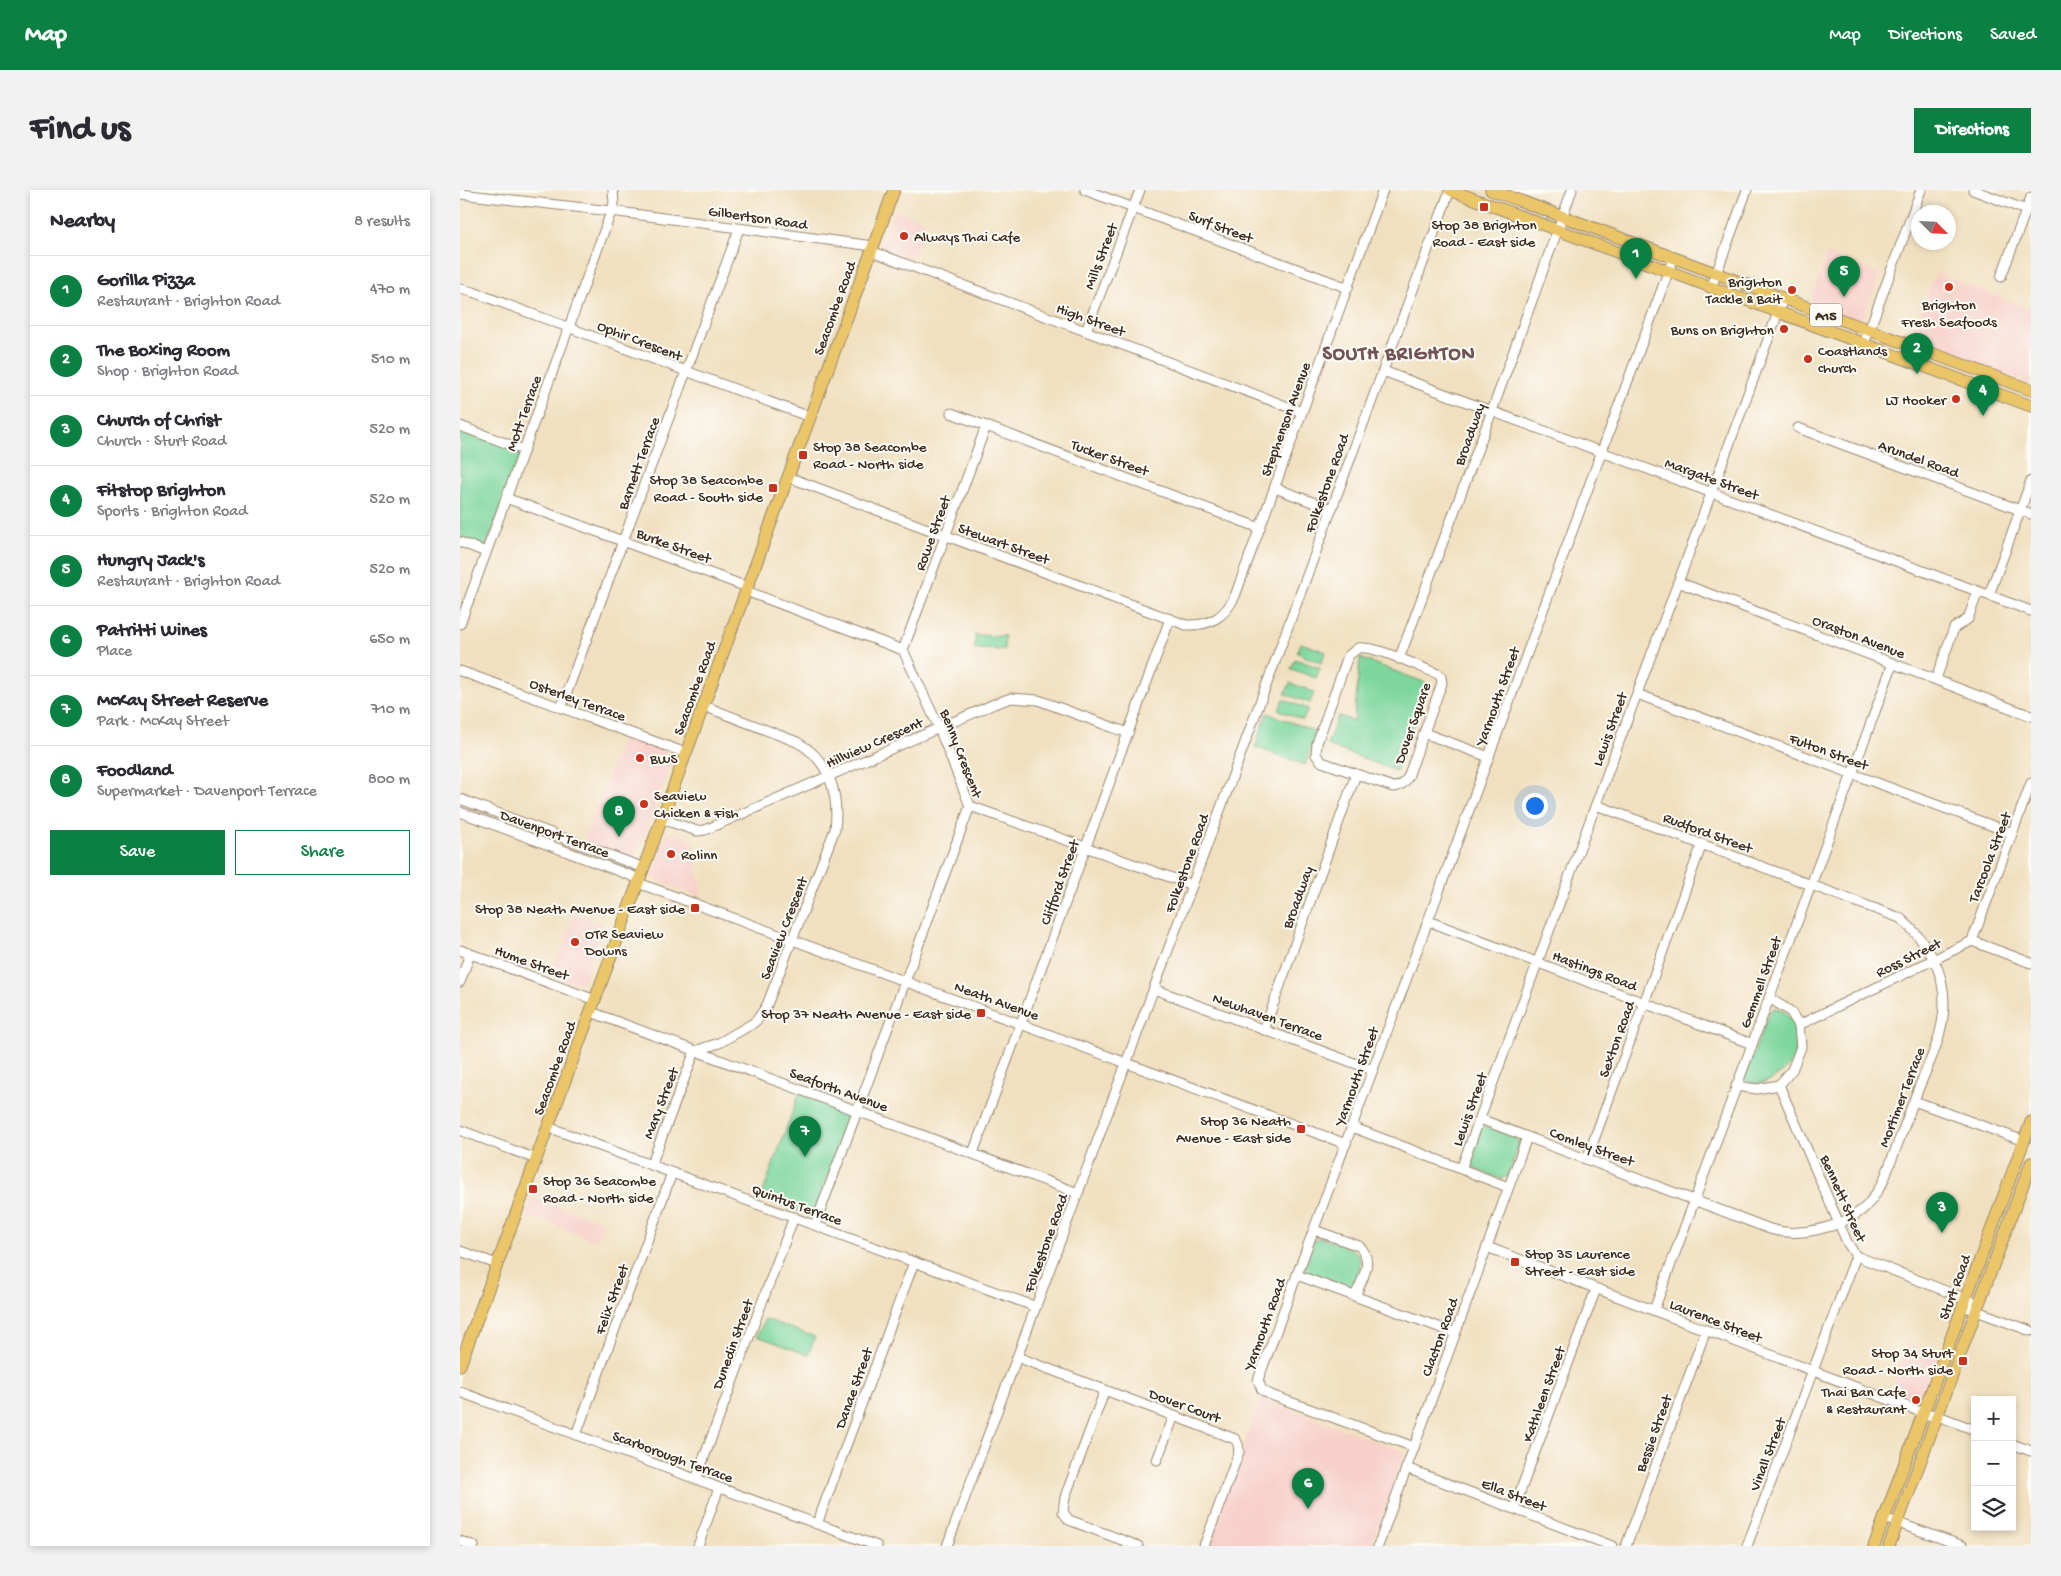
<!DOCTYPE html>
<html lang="en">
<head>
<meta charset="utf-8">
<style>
	:root { --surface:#fff; --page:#f2f2f3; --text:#2b2b33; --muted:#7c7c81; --line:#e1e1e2; --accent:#0b8043 }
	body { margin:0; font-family:"Gochi Hand",sans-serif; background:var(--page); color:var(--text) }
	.controls { position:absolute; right:15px; bottom:15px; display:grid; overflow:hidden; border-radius:0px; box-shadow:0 2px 8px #0003 }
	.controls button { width:45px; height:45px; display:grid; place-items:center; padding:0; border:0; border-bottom:1px solid var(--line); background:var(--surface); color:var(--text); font:25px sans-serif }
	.compass { position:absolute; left:1451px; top:15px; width:45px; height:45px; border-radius:50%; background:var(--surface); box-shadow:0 2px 8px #0003; rotate:114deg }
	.you { position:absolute; left:1074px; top:615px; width:18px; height:18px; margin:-12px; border:4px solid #fff; border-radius:50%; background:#1a73e8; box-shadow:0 0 0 8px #1a73e833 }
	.badge { display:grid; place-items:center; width:32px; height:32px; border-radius:50%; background:var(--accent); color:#fff; font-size:16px; font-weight:700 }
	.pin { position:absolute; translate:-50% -41px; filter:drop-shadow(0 1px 2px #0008) }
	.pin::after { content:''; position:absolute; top:26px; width:18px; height:15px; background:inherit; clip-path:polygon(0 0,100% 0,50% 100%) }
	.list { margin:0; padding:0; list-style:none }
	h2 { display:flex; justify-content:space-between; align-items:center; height:65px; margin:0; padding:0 20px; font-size:21px }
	h2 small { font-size:16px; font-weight:400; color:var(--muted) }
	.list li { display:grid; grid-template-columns:32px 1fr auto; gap:15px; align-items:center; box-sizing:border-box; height:70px; padding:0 20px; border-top:1px solid var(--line) }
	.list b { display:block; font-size:19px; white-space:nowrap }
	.list p { margin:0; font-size:16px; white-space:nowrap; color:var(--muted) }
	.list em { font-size:16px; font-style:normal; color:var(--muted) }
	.actions { display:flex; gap:10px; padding:15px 20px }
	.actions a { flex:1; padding:11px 0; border:1px solid var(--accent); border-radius:0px; text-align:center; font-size:18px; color:var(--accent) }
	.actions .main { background:var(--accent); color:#fff }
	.icon { flex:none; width:28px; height:28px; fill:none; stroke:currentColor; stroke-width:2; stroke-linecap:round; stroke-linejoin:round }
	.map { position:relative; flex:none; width:1571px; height:1356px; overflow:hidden; border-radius:0px }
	header { display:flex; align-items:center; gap:30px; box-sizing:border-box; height:70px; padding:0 25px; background:var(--accent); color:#fff }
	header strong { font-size:24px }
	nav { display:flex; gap:28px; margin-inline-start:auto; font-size:18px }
	.intro { display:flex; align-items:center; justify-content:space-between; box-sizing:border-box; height:120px; padding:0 30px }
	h1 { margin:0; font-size:35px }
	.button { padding:12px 22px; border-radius:0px; background:var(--accent); color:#fff; font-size:18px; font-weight:700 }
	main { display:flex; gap:30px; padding:0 30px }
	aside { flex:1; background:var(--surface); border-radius:0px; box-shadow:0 2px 8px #0003 }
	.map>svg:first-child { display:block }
	.built { fill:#f7d0c9 }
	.green { fill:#7dd69c; stroke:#5c805d }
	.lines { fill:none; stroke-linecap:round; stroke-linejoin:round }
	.minor-casing { stroke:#96856f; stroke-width:11 }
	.major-casing { stroke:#96856f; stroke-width:13 }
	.minor { stroke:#fff; stroke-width:9 }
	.major { stroke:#ebc669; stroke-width:11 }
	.poi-dot { fill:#c8321e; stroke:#fdfcf7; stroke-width:2 }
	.labels { text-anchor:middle; stroke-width:4; stroke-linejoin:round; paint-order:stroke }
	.shield { fill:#fdfcf7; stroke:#75695f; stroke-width:1 }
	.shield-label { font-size:14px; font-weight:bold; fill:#3b2a1e }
	.street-label { font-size:15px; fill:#3b2a1e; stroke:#fdfcf7 }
	.poi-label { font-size:15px; fill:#3b2a1e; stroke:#fdfcf7; text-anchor:start }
	.district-label { font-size:20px; font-weight:bold; letter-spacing:1px; fill:#725454; stroke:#fdfcf7 }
</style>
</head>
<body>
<header>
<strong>Map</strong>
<nav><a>Map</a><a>Directions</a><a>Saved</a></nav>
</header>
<div class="intro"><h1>Find us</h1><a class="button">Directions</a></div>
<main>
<aside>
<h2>Nearby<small>8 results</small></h2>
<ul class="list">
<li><span class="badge">1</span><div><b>Gorilla Pizza</b><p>Restaurant · Brighton Road</p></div><em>470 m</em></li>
<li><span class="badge">2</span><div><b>The Boxing Room</b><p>Shop · Brighton Road</p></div><em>510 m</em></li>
<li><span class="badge">3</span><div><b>Church of Christ</b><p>Church · Sturt Road</p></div><em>520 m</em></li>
<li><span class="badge">4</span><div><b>Fitstop Brighton</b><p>Sports · Brighton Road</p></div><em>520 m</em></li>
<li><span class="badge">5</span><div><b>Hungry Jack's</b><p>Restaurant · Brighton Road</p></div><em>520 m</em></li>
<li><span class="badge">6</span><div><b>Patritti Wines</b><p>Place</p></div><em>650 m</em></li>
<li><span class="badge">7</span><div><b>McKay Street Reserve</b><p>Park · McKay Street</p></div><em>710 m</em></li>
<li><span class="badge">8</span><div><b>Foodland</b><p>Supermarket · Davenport Terrace</p></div><em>800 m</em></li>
</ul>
<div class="actions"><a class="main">Save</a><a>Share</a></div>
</aside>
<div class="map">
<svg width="1571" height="1356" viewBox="0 0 1571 1356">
	<rect width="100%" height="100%" fill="#fdfcf7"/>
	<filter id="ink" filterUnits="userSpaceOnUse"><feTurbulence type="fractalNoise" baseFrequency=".02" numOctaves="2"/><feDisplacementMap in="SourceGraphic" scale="10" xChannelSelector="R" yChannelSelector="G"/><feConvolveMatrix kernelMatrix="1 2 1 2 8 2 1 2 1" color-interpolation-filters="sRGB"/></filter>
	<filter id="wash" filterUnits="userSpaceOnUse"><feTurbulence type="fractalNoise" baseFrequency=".0096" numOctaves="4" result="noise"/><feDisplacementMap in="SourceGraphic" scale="20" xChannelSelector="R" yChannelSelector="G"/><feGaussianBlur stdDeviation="1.12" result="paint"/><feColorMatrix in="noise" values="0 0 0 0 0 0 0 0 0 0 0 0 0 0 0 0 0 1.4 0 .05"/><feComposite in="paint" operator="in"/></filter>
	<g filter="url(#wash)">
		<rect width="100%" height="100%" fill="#f1e0c0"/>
		<g class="built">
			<polygon points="435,20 466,32 452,69 423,59 422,54"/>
			<polygon points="1367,64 1420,84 1404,126 1396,129 1350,112"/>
			<polygon points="1476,83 1571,119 1571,194 1455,150 1452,145"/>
			<polygon points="163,547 210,564 212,571 176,666 170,669 124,652"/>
			<polygon points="211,642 232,649 242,704 240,707 191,689 207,644"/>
			<polygon points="115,723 144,734 123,791 114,794 91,785"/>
			<polygon points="73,1007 143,1032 136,1051 66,1025"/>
			<polygon points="1448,1154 1481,1166 1462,1217 1429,1205"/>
			<polygon points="801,1209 945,1262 911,1356 745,1356"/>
		</g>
		<g class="green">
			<polygon points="0,238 62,261 25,360 0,351"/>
			<polygon points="515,445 545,446 544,460 515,459"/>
			<polygon points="841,453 866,462 861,473 837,463"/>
			<polygon points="900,468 969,494 936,581 867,555 878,526 894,531"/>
			<polygon points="835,469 860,478 856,488 831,479"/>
			<polygon points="830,493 854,502 850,513 825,504"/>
			<polygon points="823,509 848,519 843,530 819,520"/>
			<polygon points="807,523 857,542 845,575 795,557"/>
			<path d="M1314,818C1335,820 1339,850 1334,867C1330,877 1322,884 1312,889C1304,894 1295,895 1286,891L1284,888L1310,821Z"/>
			<polygon points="339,904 386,921 389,927 354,1023 349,1025 301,1007"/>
			<polygon points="1024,936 1056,947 1059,955 1048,986 1041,989 1010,977 1007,972 1020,937"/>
			<path d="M861,1048C877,1054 907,1057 899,1080C897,1086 895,1094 890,1098L847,1084L845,1080L853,1051L856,1049Z"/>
			<polygon points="305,1129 355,1147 348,1165 297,1146"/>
		</g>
	</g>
	<g filter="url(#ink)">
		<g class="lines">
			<defs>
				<g id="minor">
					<polyline points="625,0 888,98"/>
					<polyline points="1513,0 1566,20"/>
					<polyline points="0,4 151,21 413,56"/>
					<polyline points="411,61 842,222"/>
					<polyline points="1541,87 1571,7"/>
					<polyline points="1251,98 1287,0"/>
					<polyline points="0,99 13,102 350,227"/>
					<polyline points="626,141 680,0"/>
					<polyline points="1404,154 1461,0"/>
					<polyline points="923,181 1571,421"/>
					<polyline points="491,223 800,338"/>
					<polyline points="0,236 64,260"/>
					<polyline points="1338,238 1571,324"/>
					<path d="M328,287L726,435C750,436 765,427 775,406L923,0"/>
					<polyline points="815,298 871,319"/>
					<polyline points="46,308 287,397"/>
					<polyline points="0,352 26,362"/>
					<polyline points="1218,392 1571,526"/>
					<polyline points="286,401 443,460 479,538 510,616 355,1035"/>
					<polyline points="1529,405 1571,291"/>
					<polyline points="0,434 154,14 153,0"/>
					<path d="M898,458C915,455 960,477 978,484L981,487L982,493L948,587C944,594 940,597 933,597L862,572L856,565L857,553L888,466Z"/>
					<polyline points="443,460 526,236"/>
					<polyline points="939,469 1032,221 1112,0"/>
					<polyline points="0,481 226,563"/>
					<polyline points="1476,489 1494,438 1508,429 1518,401"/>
					<polyline points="1177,504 1552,643"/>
					<polyline points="101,518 279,39"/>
					<polyline points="964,543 1029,567"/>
					<polyline points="0,609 184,678"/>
					<polyline points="510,616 732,695"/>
					<polyline points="0,622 180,689"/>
					<polyline points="202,629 237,641 245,640 534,514 551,508 578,510 668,543"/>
					<polyline points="178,693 886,954"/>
					<polyline points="968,731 1292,854"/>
					<polyline points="1512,751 1571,593"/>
					<polyline points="0,760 135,810"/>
					<polyline points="0,792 10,764"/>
					<polyline points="694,799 913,880"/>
					<polyline points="131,822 618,1003"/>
					<polyline points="1339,835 1512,751 1571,773"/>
					<polyline points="804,840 896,584"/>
					<polyline points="1319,895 1387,1052 1396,1066 1519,1114"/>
					<polyline points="1276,896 1297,899 1319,895 1332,880 1341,857 1339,835 1330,821 1309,808"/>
					<polyline points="1454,911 1564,951"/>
					<path d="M1020,929L1310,1039C1337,1048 1380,1038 1402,1020C1411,1013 1417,1002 1423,992C1435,962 1446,931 1458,900C1465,882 1474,865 1479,846C1493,798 1477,760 1440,728L1136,615"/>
					<polyline points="88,937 576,1117"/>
					<polyline points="892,937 1048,997"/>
					<polyline points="0,940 76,969"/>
					<polyline points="513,963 710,429"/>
					<polyline points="1127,969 1242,654"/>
					<path d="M191,975L235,861L259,853L292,834L297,830L307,815L375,639C379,604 370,570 337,552L244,516"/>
					<polyline points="1001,979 1323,109"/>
					<path d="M854,1040L899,1056C915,1070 902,1090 895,1106"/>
					<polyline points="1027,1057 1477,1228"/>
					<polyline points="0,1061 37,1074"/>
					<polyline points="837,1085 995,1143"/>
					<polyline points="1503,1116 1571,1141"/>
					<polyline points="1194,1120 1433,473"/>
					<polyline points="557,1167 775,1249 778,1254 779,1262 744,1356"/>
					<polyline points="645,1200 605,1307 603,1322 609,1330 678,1356"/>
					<polyline points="0,1202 417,1356"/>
					<polyline points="1473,1224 1515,1240"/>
					<polyline points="116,1245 212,983"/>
					<polyline points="1552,1254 1571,1261"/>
					<polyline points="954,1257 811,1205 802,1200 798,1190 1213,69"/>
					<polyline points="697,1270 714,1226"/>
					<polyline points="946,1278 1152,1356"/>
					<polyline points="236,1289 334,1027"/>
					<polyline points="1054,1318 1136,1099"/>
					<polyline points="1424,1328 1503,1356"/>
					<polyline points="357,1334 454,1072"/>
					<polyline points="0,1351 14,1356"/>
					<polyline points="238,1356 259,1298"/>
					<polyline points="487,1356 990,0"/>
					<polyline points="918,1356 1067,947"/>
					<polyline points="1166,1356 1246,1140"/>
					<polyline points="1287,1356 1396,1066"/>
				</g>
				<g id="major">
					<polyline points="990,0 1571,216"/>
					<polyline points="1031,0 1571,200"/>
					<polyline points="0,1175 434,0"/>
					<polyline points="1414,1356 1571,932"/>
					<polyline points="1429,1356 1571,973"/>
				</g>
			</defs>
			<use href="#minor" class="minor-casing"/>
			<use href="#major" class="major-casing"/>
			<use href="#minor" class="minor"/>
			<use href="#major" class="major"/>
		</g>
	</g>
	<g class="poi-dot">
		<rect x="1019" y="12" width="10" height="10" rx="2.5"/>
		<circle cx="444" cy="46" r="5"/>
		<circle cx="1489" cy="97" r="5"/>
		<circle cx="1332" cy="100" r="5"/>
		<circle cx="1324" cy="139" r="5"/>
		<circle cx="1348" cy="169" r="5"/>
		<circle cx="1496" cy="209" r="5"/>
		<rect x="338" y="260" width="10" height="10" rx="2.5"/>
		<rect x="308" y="293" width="10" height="10" rx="2.5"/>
		<circle cx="180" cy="568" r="5"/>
		<circle cx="184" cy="614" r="5"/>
		<circle cx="211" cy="664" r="5"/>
		<rect x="230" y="713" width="10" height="10" rx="2.5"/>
		<circle cx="115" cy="752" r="5"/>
		<rect x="516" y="818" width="10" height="10" rx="2.5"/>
		<rect x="836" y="934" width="10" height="10" rx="2.5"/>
		<rect x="68" y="994" width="10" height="10" rx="2.5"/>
		<rect x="1050" y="1067" width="10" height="10" rx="2.5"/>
		<rect x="1498" y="1166" width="10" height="10" rx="2.5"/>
		<circle cx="1456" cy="1210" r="5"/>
	</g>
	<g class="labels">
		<rect class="shield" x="1350" y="113.5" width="32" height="23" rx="4"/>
		<g class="shield-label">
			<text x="1366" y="130">A15</text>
		</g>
		<g class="street-label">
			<text transform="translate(298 27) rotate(8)" y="5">Gilbertson Road</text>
			<text transform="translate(761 36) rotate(21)" y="5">Surf Street</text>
			<text transform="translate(640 66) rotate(-69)" y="5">Mills Street</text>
			<text transform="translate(374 118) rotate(-70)" y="5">Seacombe Road</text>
			<text transform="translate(631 129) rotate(20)" y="5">High Street</text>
			<text transform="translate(180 150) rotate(21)" y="5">Ophir Crescent</text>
			<text transform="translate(63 223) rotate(-70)" y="5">Mott Terrace</text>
			<text transform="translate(825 229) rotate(-70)" y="5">Stephenson Avenue</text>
			<text transform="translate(1009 244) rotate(-70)" y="5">Broadway</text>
			<text transform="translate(650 267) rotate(20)" y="5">Tucker Street</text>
			<text transform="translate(1459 268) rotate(20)" y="5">Arundel Road</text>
			<text transform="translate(178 273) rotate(-70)" y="5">Barnett Terrace</text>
			<text transform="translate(1252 288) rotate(20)" y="5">Margate Street</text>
			<text transform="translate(866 293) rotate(-70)" y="5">Folkestone Road</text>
			<text transform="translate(472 343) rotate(-70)" y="5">Rowe Street</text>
			<text transform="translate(544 353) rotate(20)" y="5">Stewart Street</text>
			<text transform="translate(214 355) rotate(20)" y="5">Burke Street</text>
			<text transform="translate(1399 446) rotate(21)" y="5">Oraston Avenue</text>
			<text transform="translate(234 498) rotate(-70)" y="5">Seacombe Road</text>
			<text transform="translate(1037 506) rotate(-70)" y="5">Yarmouth Street</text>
			<text transform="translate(118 509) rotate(20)" y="5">Osterley Terrace</text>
			<text transform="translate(952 533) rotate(-71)" y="5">Dover Square</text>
			<text transform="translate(1149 539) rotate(-70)" y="5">Lewis Street</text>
			<text transform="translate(414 552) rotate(-24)" y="5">Hillview Crescent</text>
			<text transform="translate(1369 561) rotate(20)" y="5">Fulton Street</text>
			<text transform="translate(502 563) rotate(69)" y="5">Benny Crescent</text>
			<text transform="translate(1248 642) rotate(20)" y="5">Rudford Street</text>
			<text transform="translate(95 643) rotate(20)" y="5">Davenport Terrace</text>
			<text transform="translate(1529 667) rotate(-69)" y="5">Tarcoola Street</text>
			<text transform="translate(726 673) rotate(-70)" y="5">Folkestone Road</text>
			<text transform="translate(599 692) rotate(-70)" y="5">Clifford Street</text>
			<text transform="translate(837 707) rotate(-70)" y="5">Broadway</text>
			<text transform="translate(323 738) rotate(-69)" y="5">Seaview Crescent</text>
			<text transform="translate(1448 767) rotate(-26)" y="5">Ross Street</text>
			<text transform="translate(72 772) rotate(20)" y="5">Hume Street</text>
			<text transform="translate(1135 780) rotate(21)" y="5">Hastings Road</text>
			<text transform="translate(1300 792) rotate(-70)" y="5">Gemmell Street</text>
			<text transform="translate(537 810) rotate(20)" y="5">Neath Avenue</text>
			<text transform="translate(808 826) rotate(20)" y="5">Newhaven Terrace</text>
			<text transform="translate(1156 849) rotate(-70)" y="5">Sexton Road</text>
			<text transform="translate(94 878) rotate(-70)" y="5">Seacombe Road</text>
			<text transform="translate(896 886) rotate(-70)" y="5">Yarmouth Street</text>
			<text transform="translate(379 899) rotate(20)" y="5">Seaforth Avenue</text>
			<text transform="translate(1441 907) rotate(-69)" y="5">Mortimer Terrace</text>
			<text transform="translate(200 913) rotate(-69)" y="5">Mary Street</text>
			<text transform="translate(1009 919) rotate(-70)" y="5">Lewis Street</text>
			<text transform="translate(1132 956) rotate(20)" y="5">Comley Street</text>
			<text transform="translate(1384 1008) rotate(66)" y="5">Bennett Street</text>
			<text transform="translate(337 1014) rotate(20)" y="5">Quintus Terrace</text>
			<text transform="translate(585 1053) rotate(-70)" y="5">Folkestone Road</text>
			<text transform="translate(1494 1097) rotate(-70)" y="5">Sturt Road</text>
			<text transform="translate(151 1109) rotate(-70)" y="5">Felix Street</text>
			<text transform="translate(1256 1130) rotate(21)" y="5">Laurence Street</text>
			<text transform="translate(804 1134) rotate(-70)" y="5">Yarmouth Road</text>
			<text transform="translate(979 1147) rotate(-70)" y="5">Clacton Road</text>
			<text transform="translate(272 1154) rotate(-70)" y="5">Dunedin Street</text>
			<text transform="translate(393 1198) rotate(-70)" y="5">Danae Street</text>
			<text transform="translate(1083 1204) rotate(-70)" y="5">Kathleen Street</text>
			<text transform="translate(725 1215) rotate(20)" y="5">Dover Court</text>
			<text transform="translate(1193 1243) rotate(-70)" y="5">Bessie Street</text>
			<text transform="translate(1307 1264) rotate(-69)" y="5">Vinall Street</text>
			<text transform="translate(213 1266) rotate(20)" y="5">Scarborough Terrace</text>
			<text transform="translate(1054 1304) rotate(21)" y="5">Ella Street</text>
		</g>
		<g class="poi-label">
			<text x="1024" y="39" text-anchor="middle">Stop 38 Brighton<tspan x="1024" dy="17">Road - East side</tspan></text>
			<text x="454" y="51">Always Thai Cafe</text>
			<text x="1322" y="96" text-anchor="end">Brighton<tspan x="1322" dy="17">Tackle &amp; Bait</tspan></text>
			<text x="1489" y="119" text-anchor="middle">Brighton<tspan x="1489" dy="17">Fresh Seafoods</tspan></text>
			<text x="1314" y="144" text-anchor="end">Buns on Brighton</text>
			<text x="1358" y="165">Coastlands<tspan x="1358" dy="17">church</tspan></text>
			<text x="1486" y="214" text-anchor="end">LJ Hooker</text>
			<text x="353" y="261">Stop 38 Seacombe<tspan x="353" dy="17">Road - North side</tspan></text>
			<text x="303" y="294" text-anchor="end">Stop 38 Seacombe<tspan x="303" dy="17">Road - South side</tspan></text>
			<text x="190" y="573">BWS</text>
			<text x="194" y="610">Seaview<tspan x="194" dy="17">Chicken &amp; Fish</tspan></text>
			<text x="221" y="669">Rolinn</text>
			<text x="225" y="723" text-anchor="end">Stop 38 Neath Avenue - East side</text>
			<text x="125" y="748">OTR Seaview<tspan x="125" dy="17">Downs</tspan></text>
			<text x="511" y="828" text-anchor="end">Stop 37 Neath Avenue - East side</text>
			<text x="831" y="935" text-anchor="end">Stop 36 Neath<tspan x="831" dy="17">Avenue - East side</tspan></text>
			<text x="83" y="995">Stop 36 Seacombe<tspan x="83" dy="17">Road - North side</tspan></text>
			<text x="1065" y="1068">Stop 35 Laurence<tspan x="1065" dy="17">Street - East side</tspan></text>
			<text x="1493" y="1167" text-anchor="end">Stop 34 Sturt<tspan x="1493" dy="17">Road - North side</tspan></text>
			<text x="1446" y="1206" text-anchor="end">Thai Ban Cafe<tspan x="1446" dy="17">&amp; Restaurant</tspan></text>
		</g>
		<g class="district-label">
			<text x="939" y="169">SOUTH BRIGHTON</text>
		</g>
	</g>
</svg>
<div class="controls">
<button>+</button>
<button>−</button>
<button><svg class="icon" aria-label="layers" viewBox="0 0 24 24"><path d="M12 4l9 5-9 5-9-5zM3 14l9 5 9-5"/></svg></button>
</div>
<svg class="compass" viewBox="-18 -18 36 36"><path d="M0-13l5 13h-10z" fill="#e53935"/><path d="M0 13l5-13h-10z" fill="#7c7c81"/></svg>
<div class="you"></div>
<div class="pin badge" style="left:1176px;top:89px">1</div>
<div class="pin badge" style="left:1457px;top:184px">2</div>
<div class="pin badge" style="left:1482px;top:1043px">3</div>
<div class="pin badge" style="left:1523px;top:226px">4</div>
<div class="pin badge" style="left:1384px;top:107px">5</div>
<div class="pin badge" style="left:848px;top:1319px">6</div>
<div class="pin badge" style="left:345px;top:967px">7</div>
<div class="pin badge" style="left:159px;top:647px">8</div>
</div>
</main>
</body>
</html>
